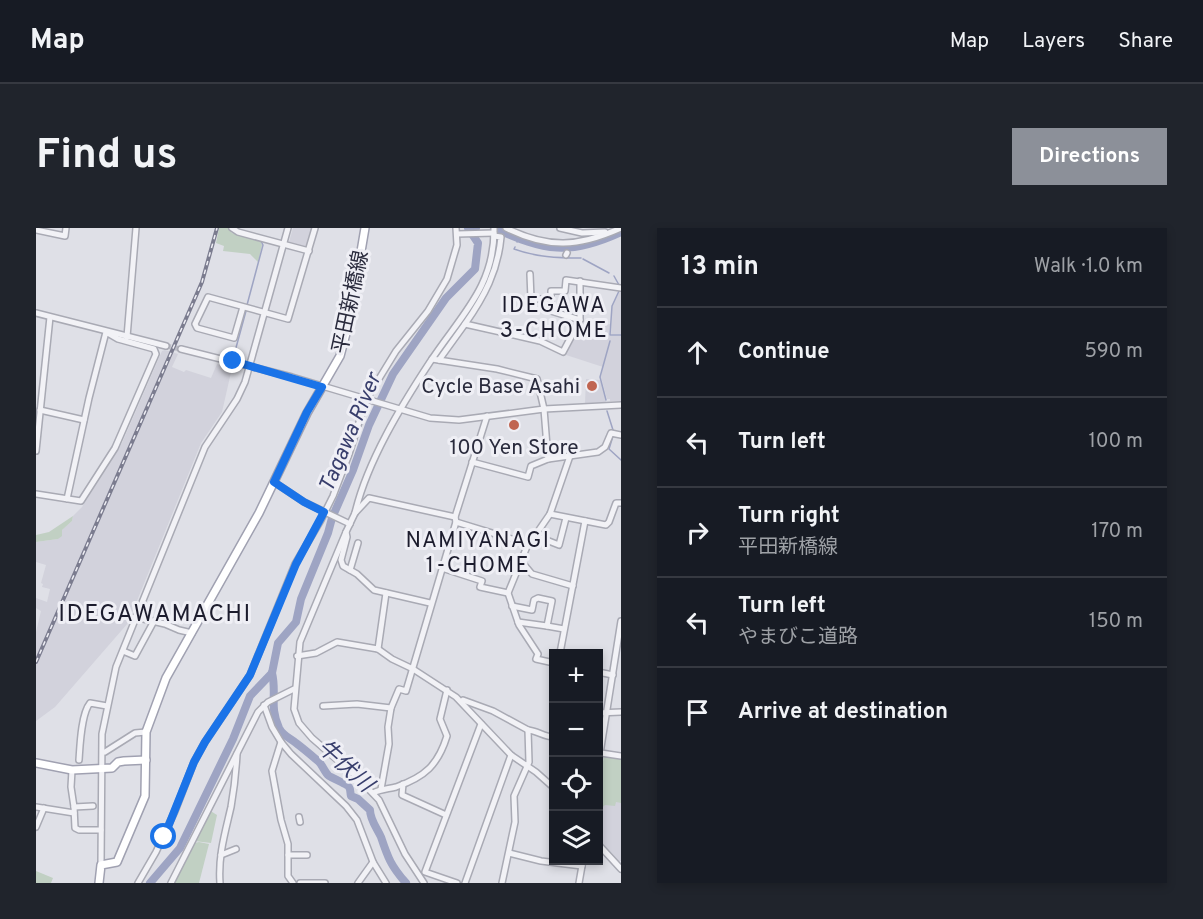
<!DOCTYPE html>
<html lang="en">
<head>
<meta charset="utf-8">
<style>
	:root { --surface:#171b24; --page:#20242c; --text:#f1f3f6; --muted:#9ea1a6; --line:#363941; --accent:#8c9099 }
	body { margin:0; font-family:Overpass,"Noto Sans JP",sans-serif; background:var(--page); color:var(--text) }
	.controls { position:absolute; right:18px; bottom:18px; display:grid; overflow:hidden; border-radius:0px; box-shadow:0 3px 9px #0003 }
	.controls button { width:54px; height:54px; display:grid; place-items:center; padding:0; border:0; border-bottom:2px solid var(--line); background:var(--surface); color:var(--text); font:30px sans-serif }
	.stop { position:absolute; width:18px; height:18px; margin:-14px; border:4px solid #1a73e8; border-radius:50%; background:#fff }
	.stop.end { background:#1a73e8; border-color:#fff; box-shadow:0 2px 6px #0008 }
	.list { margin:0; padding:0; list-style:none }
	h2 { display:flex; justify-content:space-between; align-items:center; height:78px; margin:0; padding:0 24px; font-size:26px }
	h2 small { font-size:20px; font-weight:400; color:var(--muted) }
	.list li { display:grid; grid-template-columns:39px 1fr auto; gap:18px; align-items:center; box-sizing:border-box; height:90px; padding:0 24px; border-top:2px solid var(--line) }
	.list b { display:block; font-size:22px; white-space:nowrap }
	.list p { margin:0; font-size:20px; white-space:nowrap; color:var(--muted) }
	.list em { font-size:20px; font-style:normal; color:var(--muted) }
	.icon { flex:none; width:33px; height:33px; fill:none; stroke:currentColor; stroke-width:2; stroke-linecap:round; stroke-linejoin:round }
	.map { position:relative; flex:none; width:585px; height:655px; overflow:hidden; border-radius:0px }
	header { display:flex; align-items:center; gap:36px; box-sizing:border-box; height:84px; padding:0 30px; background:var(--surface); border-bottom:2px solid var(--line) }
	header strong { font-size:28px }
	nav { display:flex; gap:33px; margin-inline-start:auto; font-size:21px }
	.intro { display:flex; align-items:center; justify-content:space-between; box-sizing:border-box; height:144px; padding:0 36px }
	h1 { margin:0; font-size:42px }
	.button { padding:15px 27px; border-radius:0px; background:var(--accent); color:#fff; font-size:21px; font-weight:700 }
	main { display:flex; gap:36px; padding:0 36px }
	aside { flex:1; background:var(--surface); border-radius:0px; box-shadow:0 3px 9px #0003 }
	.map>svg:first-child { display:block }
	.built { fill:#d2d2dc }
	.green { fill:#c1d0c3 }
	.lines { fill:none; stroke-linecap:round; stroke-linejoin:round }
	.stream { stroke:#9ea4c3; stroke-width:1.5 }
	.river { stroke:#9ea4c3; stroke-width:8 }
	.minor-tunnel { stroke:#bbbcc5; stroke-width:5; stroke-dasharray:5 2.5; stroke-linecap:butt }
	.minor-casing { stroke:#a9aab4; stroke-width:8 }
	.major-casing { stroke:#a0a1b1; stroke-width:10 }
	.minor { stroke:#f2f2f6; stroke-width:5 }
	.major { stroke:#fff; stroke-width:7 }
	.rail-casing { stroke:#7b7c8f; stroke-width:4 }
	.rail { stroke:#efeff5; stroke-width:1.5; stroke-dasharray:4.5; stroke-linecap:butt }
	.route { stroke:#1a73e8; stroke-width:8 }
	.poi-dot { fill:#c06551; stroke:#efeff5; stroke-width:2 }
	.labels { text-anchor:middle; stroke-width:6; stroke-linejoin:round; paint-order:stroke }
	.street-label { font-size:21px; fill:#2a2b3d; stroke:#efeff5 }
	.poi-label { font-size:21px; fill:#2a2b3d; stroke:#efeff5; text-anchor:end }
	.neighbourhood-label { font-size:22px; letter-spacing:1.5px; fill:#1c1c2d; stroke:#efeff5 }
	.water-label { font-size:22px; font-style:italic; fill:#383e6c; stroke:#efeff5 }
	.quarter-label { font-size:24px; letter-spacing:1.5px; fill:#1c1c2d; stroke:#efeff5 }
</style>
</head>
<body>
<header>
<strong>Map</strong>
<nav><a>Map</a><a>Layers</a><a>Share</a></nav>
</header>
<div class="intro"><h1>Find us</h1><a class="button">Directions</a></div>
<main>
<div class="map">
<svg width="585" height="655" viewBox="0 0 585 655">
	<rect width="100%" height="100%" fill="#dfe0e7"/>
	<g class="built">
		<polygon points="257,0 277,0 272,19 270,20 255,16 253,14"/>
		<polygon points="585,61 585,106 575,106 576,78"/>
		<polygon points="545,94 557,99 574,96 573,108 585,108 585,173 574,173 574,171 571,171 565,149 567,139 527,126 535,115"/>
		<polygon points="129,122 142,126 136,139 148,144 150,142 175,150 181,136 196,140 186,184 165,215 92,395 19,479 0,493 0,404 5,383 0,380 0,370 11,374 14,361 6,359 7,356 5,355 10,337 0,334 0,314 22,311 26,302 36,293 37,288 46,279 86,215 126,123"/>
		<polygon points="550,151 564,152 568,162 570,174 549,175"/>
		<polygon points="585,530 585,633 583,633 563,611 563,560"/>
	</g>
	<g class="green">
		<polygon points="183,0 192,0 196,5 225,14 226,17 222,34 214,26 187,23 188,18 180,15"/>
		<polygon points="37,288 36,293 26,302 26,308 22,311 0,314 0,307 13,304"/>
		<polygon points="568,527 585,530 585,575 580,574 579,578 569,577 563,582 563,560"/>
		<polygon points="173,582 181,587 175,615 158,613"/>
		<polygon points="163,614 173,616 163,655 136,655 158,615"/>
		<polygon points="0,643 17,650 15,655 0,655"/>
	</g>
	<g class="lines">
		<g class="stream">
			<polyline points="481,14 482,11"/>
			<path d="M479,19L478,21C500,29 521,30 545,30"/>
			<polyline points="547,31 573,45"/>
			<polyline points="578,48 583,57"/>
			<polyline points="583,63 576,78 574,107 585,107"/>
			<polyline points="211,77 227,17 225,13"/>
			<polyline points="198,127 210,83"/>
			<polyline points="570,172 564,149 574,113"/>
			<polyline points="571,183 577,202"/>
			<polyline points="577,208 573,221 585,232"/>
		</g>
		<g class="river">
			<polyline points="439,0 440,0"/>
			<path d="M458,0C509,23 533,28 585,4"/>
			<path d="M236,445C241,465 233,478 243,500C247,508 254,510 260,515C268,521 275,527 282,533C287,537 288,544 293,548C297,550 312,557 313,559C315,562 314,565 315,568L322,571L334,582C334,592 341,600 345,609C352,630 355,638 370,655"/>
			<polyline points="114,655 144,620 197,511 214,468 236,445 242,415 260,394 265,371 292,305 296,290 317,242 333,197 357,146 410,70 439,41 442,15 432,0"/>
		</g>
		<polyline class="minor-tunnel" points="130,118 145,121"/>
		<defs>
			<g id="minor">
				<polyline points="196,0 202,4 273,23"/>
				<path d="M470,0C512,21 543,19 585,0"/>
				<polyline points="524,0 546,5 569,4"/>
				<polyline points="0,2 29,8 30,0"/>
				<polyline points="421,6 458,5"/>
				<path d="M458,8L465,9C462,43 448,69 429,96L504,113L527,124L544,92V53"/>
				<polyline points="530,27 531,25"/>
				<polyline points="494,46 495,71 514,71"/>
				<polyline points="207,79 198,110 161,100 159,96 172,69 252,91 279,0"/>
				<polyline points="0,85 130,118"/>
				<polyline points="544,92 515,83 515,63 529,63 530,52 585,60"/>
				<polyline points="91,109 100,0"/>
				<polyline points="145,121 256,149 394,190 423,192 508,181 585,177"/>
				<polyline points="396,131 461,141 501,151 508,181 512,231"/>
				<polyline points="403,132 429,96"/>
				<polyline points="4,182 48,192"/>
				<polyline points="0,223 14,89"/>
				<polyline points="436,234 492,249 495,238 512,231 562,224 569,219 575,205 585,207"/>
				<polyline points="238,254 268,274 314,296"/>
				<polyline points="0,266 45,273 79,220 120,126 118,121 82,111 70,104 53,170 31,271"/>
				<path d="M319,285C331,234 365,178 394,134C424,88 459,59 458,0"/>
				<polyline points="514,286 570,297 573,294 580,275 585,275"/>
				<polyline points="420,294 492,316 494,315 514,286 534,228"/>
				<polyline points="310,304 264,414 258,481 263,495 276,510 321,549 343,572 369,626 388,655"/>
				<polyline points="500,308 523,317 530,290"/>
				<polyline points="492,316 472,365 483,397 502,426 500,431 518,435"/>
				<polyline points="485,333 496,346 537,358"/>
				<polyline points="406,340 446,353 444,359 472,365"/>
				<polyline points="314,342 322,315"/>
				<polyline points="394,375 338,362 321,346 307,338 305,332 311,309 310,304 319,285 333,270 419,289"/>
				<polyline points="476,378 496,382 498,372 502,370 516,373 511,398 528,401"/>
				<polyline points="99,389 129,396 143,402 156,405"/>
				<polyline points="482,394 511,398"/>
				<polyline points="342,421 350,365"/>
				<polyline points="87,423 99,428 118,393"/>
				<polyline points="524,425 549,293"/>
				<polyline points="261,428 280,425 301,414 342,421 356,431 377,441 420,469 475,527 500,544 518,560"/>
				<polyline points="562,444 577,447"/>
				<polyline points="427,472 457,483 492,502"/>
				<polyline points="228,477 236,499 245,514 255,526 310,578 321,592 337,634 350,655"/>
				<polyline points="287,478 321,476 355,480"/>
				<polyline points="562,485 585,484"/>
				<polyline points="245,514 236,543 245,592 252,616 252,648 257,655"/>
				<polyline points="69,524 99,505 110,504"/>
				<polyline points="565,525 585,528"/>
				<path d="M43,532C44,518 45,486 54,475L71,478"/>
				<polyline points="562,538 585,393"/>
				<polyline points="36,542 35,559 38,579 57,578"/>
				<polyline points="367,556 366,567 410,587"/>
				<polyline points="345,561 353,516 352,499 355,480 363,461 370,463 420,294 419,289 451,188"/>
				<path d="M337,565C345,561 352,561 360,559C389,549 402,537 411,508L404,491L411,462"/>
				<polyline points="0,579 38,585"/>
				<polyline points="38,579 39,600 43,602 65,602"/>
				<polyline points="263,589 264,594"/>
				<polyline points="0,599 8,580"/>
				<polyline points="562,616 585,641"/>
				<polyline points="473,625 505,633 546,638"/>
				<polyline points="185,627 200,621"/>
				<polyline points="252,627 271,627"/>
				<polyline points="65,637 66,506 80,439 169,219 201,171 209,154 252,0"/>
				<polyline points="102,655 120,624 139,583 158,534 169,514 214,447 259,336 285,292 297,268 313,226 330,172 360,123 392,83 411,51 421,17 420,0"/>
				<polyline points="135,655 222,484 232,474 258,461"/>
				<path d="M184,655C182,628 189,605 195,579C198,562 200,544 201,526"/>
				<polyline points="264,655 289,655"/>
				<polyline points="322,655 337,634"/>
				<polyline points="421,655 389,644 445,496"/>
				<polyline points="429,655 475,527"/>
				<path d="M466,655L479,594L478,568L493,534L492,502C502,503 508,509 518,509"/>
				<polyline points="543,655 547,632"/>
			</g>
			<g id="major">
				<polyline points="0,535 36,542 76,540 82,534 88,533 110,532"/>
				<polyline points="63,655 65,637 81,634 109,568 110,504 130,450 223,285 271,185 304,128 313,94 329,0"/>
			</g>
		</defs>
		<use href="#minor" class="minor-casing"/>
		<use href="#major" class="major-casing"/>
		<use href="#minor" class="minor"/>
		<use href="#major" class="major"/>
		<defs>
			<polyline id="rail" points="0,434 166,54 181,0"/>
		</defs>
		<use href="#rail" class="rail-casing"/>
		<use href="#rail" class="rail"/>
	</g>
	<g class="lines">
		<polyline class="route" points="128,609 158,534 169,514 214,447 260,336 288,284 268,274 238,254 271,184 286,159 197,133"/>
	</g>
	<g class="poi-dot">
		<circle cx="556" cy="158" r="6"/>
		<circle cx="478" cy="197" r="6"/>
	</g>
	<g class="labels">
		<g class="street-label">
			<text transform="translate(314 74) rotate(-78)" y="7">平田新橋線</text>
		</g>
		<g class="poi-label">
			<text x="544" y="165">Cycle Base Asahi</text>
			<text x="478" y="226" text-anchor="middle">100 Yen Store</text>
		</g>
		<g class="neighbourhood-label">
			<text x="518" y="84">IDEGAWA<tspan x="518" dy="25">3-CHOME</tspan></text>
			<text x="442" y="319">NAMIYANAGI<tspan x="442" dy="25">1-CHOME</tspan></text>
		</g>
		<g class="water-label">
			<text transform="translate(313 204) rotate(-67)" y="8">Tagawa River</text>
			<text transform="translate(310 537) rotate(42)" y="8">牛伏川</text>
		</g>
		<g class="quarter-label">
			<text x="119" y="393">IDEGAWAMACHI</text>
		</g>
	</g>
</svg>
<div class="controls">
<button>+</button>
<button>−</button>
<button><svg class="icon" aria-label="locate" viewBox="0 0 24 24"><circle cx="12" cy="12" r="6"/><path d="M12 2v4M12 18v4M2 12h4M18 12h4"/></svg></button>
<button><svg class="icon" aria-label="layers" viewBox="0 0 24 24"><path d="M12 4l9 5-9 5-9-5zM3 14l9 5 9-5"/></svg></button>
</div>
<div class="stop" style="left:128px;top:609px"></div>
<div class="stop end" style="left:197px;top:133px"></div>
</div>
<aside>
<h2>13 min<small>Walk · 1.0 km</small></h2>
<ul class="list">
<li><svg class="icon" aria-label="ahead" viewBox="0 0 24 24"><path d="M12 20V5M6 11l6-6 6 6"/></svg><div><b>Continue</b></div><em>590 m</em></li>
<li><svg class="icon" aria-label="left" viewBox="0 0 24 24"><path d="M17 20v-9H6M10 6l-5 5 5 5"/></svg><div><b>Turn left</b></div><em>100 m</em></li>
<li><svg class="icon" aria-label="right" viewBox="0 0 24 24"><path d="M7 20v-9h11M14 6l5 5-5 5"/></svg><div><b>Turn right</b><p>平田新橋線</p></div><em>170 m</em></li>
<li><svg class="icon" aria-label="left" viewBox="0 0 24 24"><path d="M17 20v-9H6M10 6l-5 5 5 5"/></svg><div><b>Turn left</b><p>やまびこ道路</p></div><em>150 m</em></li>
<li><svg class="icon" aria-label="arrive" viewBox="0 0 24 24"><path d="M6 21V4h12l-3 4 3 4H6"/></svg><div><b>Arrive at destination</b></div></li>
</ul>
</aside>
</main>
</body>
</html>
